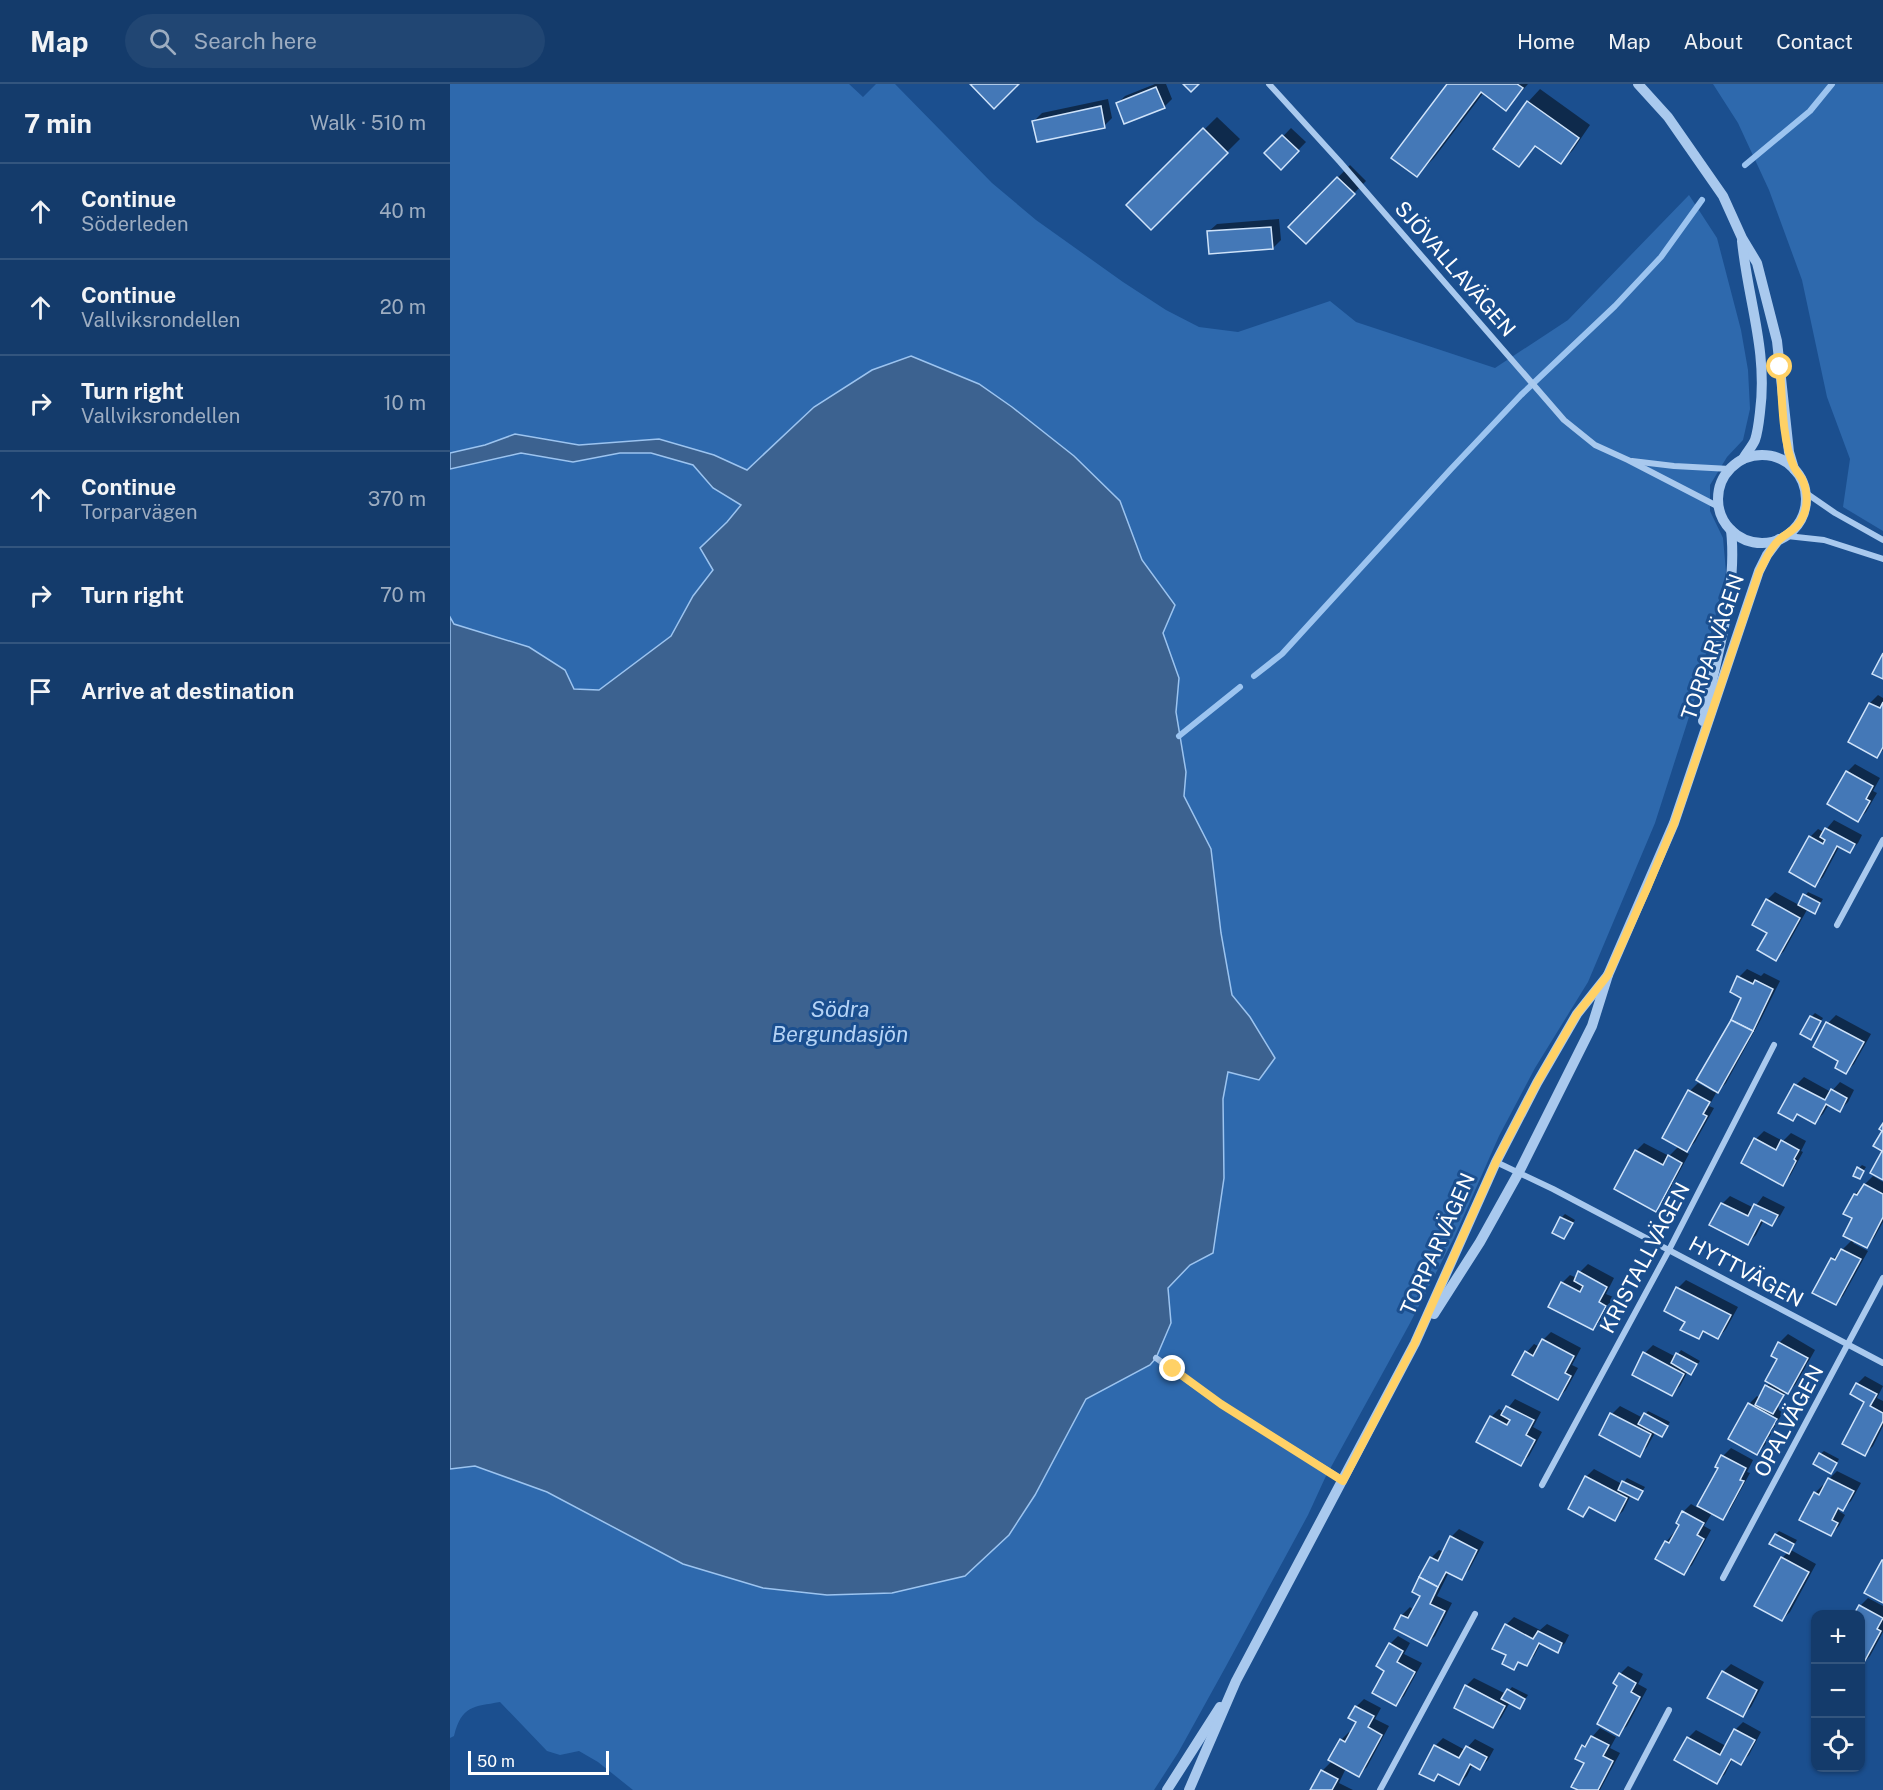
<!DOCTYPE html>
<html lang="en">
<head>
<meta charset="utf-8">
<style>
	:root { --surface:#143b6b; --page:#214673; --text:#f1f3f6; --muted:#9dadc1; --line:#33557e }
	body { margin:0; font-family:"Public Sans",sans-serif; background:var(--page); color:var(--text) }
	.controls { position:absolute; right:18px; bottom:18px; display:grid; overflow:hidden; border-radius:12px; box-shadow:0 2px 4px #0004 }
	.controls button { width:54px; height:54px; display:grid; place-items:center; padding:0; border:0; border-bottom:2px solid var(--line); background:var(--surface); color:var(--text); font:30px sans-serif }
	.scale { position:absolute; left:18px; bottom:15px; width:141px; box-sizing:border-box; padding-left:6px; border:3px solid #fff; border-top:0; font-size:16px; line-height:21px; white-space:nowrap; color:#fff; -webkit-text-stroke:4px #1b4f8f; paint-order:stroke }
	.stop { position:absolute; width:18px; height:18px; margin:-14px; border:4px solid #ffd166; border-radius:50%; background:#fff }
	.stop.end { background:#ffd166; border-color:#fff; box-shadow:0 2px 6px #0008 }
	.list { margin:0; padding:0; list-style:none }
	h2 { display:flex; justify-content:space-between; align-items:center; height:78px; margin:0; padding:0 24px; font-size:26px }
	h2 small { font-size:20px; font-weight:400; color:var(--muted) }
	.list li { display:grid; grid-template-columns:39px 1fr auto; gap:18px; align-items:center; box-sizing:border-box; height:96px; padding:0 24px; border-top:2px solid var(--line) }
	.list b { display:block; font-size:22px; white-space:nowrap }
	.list p { margin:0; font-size:20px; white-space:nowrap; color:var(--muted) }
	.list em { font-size:20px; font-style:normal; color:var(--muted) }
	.icon { flex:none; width:33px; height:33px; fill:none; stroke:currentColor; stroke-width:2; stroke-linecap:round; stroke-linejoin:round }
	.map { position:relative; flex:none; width:1433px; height:1706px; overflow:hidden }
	header { display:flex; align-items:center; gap:36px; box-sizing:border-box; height:84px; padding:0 30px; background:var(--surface); border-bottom:2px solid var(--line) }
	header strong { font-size:28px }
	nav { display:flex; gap:33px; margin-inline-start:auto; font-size:21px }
	.search { width:420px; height:54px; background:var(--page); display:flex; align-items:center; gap:15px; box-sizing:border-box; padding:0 21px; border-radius:33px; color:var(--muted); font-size:22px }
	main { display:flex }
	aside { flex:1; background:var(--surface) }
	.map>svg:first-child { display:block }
	.green { fill:#2e69ad }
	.water { fill:#3c6290; stroke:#9cc4f0; stroke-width:1.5 }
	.shadow { fill:#0007 }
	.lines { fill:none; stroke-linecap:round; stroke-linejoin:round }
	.stream { stroke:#9cc4f0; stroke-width:6 }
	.building { fill:#4478b7; stroke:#cfe3fa; stroke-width:1.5 }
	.minor { stroke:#a9c9ee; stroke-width:6 }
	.tertiary { stroke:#a9c9ee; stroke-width:10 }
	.route { stroke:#ffd166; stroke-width:8 }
	.labels { text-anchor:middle; stroke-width:6; stroke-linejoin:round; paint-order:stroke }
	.street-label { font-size:21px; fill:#fff; stroke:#1b4f8f }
	.water-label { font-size:22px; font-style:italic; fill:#b5d3f5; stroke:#1b4f8f }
</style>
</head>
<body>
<header>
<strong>Map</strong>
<div class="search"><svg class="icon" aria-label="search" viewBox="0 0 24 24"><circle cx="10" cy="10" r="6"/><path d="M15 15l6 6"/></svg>Search here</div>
<nav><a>Home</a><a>Map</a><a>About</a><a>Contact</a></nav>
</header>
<main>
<aside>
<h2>7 min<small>Walk · 510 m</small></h2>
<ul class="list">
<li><svg class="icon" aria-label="ahead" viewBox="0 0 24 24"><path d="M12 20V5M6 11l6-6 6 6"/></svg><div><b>Continue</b><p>Söderleden</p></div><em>40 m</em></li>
<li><svg class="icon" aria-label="ahead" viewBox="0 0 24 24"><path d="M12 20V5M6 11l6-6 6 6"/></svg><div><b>Continue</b><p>Vallviksrondellen</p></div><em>20 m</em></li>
<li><svg class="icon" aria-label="right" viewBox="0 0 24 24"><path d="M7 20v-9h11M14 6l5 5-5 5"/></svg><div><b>Turn right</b><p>Vallviksrondellen</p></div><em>10 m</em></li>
<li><svg class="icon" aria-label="ahead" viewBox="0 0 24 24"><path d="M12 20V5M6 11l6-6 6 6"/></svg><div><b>Continue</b><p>Torparvägen</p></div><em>370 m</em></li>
<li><svg class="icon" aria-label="right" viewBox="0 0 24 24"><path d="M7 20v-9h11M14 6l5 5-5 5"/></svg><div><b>Turn right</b></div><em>70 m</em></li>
<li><svg class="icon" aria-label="arrive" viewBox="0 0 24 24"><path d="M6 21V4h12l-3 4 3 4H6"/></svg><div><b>Arrive at destination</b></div></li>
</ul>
</aside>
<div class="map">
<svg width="1433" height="1706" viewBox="0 0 1433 1706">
	<rect width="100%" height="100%" fill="#1b4f8f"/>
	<g class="green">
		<path d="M0,0H399L413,13L426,0H445L542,99L586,136L673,198L716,226L749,243L788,248L880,217L906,238L1045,284L1118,236L1239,111L1267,154L1291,246L1298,286L1300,325L1293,356L1277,373L1260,401V427L1273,454L1276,488L1246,611L1205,739L1138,898L1085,984L1049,1052L1004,1154L959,1241L875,1394L858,1431L775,1584L728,1669L704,1706H183L148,1678L129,1667L110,1671L97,1667L50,1618C23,1623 12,1621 4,1652L0,1654V1385L25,1382L97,1408L233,1480L515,1492L559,1451L585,1411L636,1315L700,1281L721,1239L718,1204L740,1181L774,1094L773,1015L778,988L800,933L782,911L771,849L761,765L733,712L736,688L726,628L729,594L713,549L725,521L692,476L670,417L624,372L562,323L529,300L461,272L364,323L297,386L264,371L209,355L129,361L65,350L35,361L0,369Z"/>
		<polygon points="1263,0 1433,0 1433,447 1393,423 1400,375 1377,313 1352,196 1319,106 1288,39"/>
		<polygon points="71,369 123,378 170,369 201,369 243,381 263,404 292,421 277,438 263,486 243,512 221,552 149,606 124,605 115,586 79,563 4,540 0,533 0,385"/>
	</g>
	<polygon class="water" points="461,272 529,300 562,323 624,372 670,417 692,476 725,521 713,549 729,594 726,628 736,688 734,712 761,765 771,849 782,911 800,933 825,974 809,996 778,988 773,1015 774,1094 763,1169 740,1181 718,1204 721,1239 706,1274 700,1281 636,1315 585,1411 559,1451 515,1492 442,1509 377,1511 313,1504 233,1480 97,1408 25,1382 0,1385 0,533 4,540 79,563 115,586 124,605 149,606 221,552 243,512 263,486 250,464 277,438 291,421 263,404 243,381 201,369 170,369 123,378 71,369 0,385 0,369 35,361 65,350 129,361 209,355 264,371 297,386 364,323 422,286"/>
	<g class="shadow">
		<polygon points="705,0 716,0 722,15 714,23 667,20 675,12"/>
		<polygon points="999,0 1078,0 1056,25 1034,8 984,74 967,91"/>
		<polygon points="1090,5 1140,41 1123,66 1111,78 1087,61 1069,82 1078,18"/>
		<polygon points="658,15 662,34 654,42 584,37 592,29"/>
		<polygon points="767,33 790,55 701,144 678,121"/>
		<polygon points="841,44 856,58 831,84 817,69"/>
		<polygon points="900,81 916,97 856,158 841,142"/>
		<polygon points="829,135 831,156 823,164 758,148 767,140"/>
		<polygon points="1428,611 1433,614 1433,666 1427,672 1420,619"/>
		<polygon points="1405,680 1430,694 1423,707 1427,709 1416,728 1408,736 1379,720 1397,688"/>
		<polygon points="1384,736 1412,751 1408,759 1400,767 1390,761 1373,793 1365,801 1360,753 1368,745 1374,748"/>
		<polygon points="1325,808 1349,821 1358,808 1373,815 1365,828 1358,824 1334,867 1326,875 1319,848 1317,816"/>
		<polygon points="1297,885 1311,892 1314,889 1330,897 1310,937 1276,999 1266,1009 1259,1022 1264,1024 1245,1058 1235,1068 1239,1070 1213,1118 1205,1126 1186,1067 1194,1059 1219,1072 1229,1062 1214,1054 1240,1007 1248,999 1264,1008 1294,914 1289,893"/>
		<polygon points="1365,929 1373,934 1360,954 1361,933"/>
		<polygon points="1386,931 1421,950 1404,980 1396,988 1390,976 1365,962 1378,939"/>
		<polygon points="1354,993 1381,1008 1390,998 1404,1006 1398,1018 1390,1026 1379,1020 1373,1030 1365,1038 1349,1029 1343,1035 1330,1029 1346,1001"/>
		<polygon points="1314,1047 1333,1057 1341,1049 1356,1057 1351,1067 1353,1068 1340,1092 1332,1100 1293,1079 1306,1055"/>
		<polygon points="1412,1081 1416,1083 1409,1093 1409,1084"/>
		<polygon points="1423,1092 1433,1098 1433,1138 1424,1154 1416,1162 1405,1156 1403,1159 1418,1167 1393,1212 1385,1220 1383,1175 1403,1155 1405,1110"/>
		<polygon points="1280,1112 1304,1124 1313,1112 1335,1123 1330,1132 1322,1140 1314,1136 1306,1151 1298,1159 1272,1120"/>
		<polygon points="1115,1130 1125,1136 1114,1154 1111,1134"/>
		<polygon points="1138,1180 1164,1194 1156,1210 1163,1213 1151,1236 1143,1244 1112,1199 1120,1191 1127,1194 1130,1188"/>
		<polygon points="1236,1196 1288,1223 1276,1245 1268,1254 1255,1247 1249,1254 1237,1237 1216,1226 1228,1204"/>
		<polygon points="1101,1248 1131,1264 1122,1281 1128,1284 1116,1306 1108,1314 1077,1268 1084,1260 1090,1263 1093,1256"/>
		<polygon points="1338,1250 1365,1266 1346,1300 1338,1308 1336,1307 1328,1323 1334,1326 1315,1361 1307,1369 1299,1320 1307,1312 1310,1314 1320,1298 1329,1275 1323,1271 1330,1258"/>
		<polygon points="1203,1261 1226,1273 1231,1266 1250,1277 1241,1289 1238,1287 1230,1302 1222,1310 1195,1269"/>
		<polygon points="1415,1292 1433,1302 1427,1314 1433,1317 1433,1342 1423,1362 1415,1370 1416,1317 1407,1300"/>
		<polygon points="1065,1315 1091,1328 1083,1343 1092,1348 1079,1372 1071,1380 1041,1333 1049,1325 1055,1328"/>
		<polygon points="1170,1322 1193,1334 1198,1327 1220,1338 1212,1351 1206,1347 1197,1363 1189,1371 1151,1351 1162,1330"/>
		<polygon points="1281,1364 1303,1376 1297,1388 1300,1389 1280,1426 1272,1434 1262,1429 1254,1442 1261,1446 1242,1481 1234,1489 1216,1458 1231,1440 1233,1428 1241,1420 1248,1424 1270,1384 1273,1372"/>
		<polygon points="1374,1367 1389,1375 1381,1388 1370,1370"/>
		<polygon points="1144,1385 1172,1400 1177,1394 1195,1403 1188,1414 1181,1411 1173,1427 1165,1435 1141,1423 1133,1431 1136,1393"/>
		<polygon points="1387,1387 1411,1399 1401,1417 1393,1425 1391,1424 1389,1427 1395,1431 1389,1442 1381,1450 1365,1409 1373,1401 1376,1402 1379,1395"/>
		<polygon points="1009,1445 1034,1458 1019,1486 1011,1494 999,1488 987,1512 1002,1519 985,1552 977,1560 952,1531 960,1523 964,1526 972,1511 981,1474 989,1466 994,1468 1001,1453"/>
		<polygon points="1329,1447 1347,1456 1341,1466 1366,1480 1340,1528 1332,1536 1332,1474 1338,1468 1326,1450"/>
		<polygon points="1418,1514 1433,1522 1433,1548 1420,1572 1412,1580 1410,1530 1405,1530 1410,1522"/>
		<polygon points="1064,1533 1090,1546 1097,1540 1119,1551 1115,1559 1107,1567 1091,1559 1084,1572 1076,1580 1070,1577 1063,1584 1058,1571 1056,1541"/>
		<polygon points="948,1552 960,1559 954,1570 972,1579 954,1612 946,1620 936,1586 940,1560"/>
		<polygon points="1281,1580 1314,1598 1301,1623 1293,1631 1273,1588"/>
		<polygon points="1178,1582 1193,1590 1188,1600 1197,1605 1177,1642 1168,1650 1170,1590"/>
		<polygon points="1024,1594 1056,1610 1062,1603 1078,1611 1070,1623 1060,1618 1051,1634 1043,1642 1016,1602"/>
		<polygon points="914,1615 931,1624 925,1635 939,1642 917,1683 909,1691 896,1684 889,1699 903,1706 862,1706 872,1687 882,1677 891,1656 899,1648 901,1649 908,1637 906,1623"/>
		<polygon points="1293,1638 1311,1648 1299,1671 1291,1679 1283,1674 1275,1690 1267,1698 1238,1654 1246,1646 1276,1662 1285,1646"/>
		<polygon points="1150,1644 1166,1653 1160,1664 1170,1669 1150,1706 1131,1706 1136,1679 1127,1674 1134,1662"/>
		<polygon points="993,1654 1015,1666 1025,1655 1044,1665 1038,1676 1030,1684 1023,1680 1017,1692 1009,1700 990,1690 984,1696 985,1662"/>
	</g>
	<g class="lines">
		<g class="stream">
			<polyline points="1295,81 1360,27 1382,0"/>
			<polyline points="804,592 832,570 1001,385 1071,311 1165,222 1211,173 1252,116"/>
			<polyline points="729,652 790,603"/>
		</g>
	</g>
	<g class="building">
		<polygon points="520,0 569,0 544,25"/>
		<polygon points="733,0 749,0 741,8"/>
		<polygon points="997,0 1067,0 1073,4 1056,27 1031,8 967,93 941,74"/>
		<polygon points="706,3 715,24 674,40 666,19"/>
		<polygon points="1077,17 1129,54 1111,80 1085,62 1069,83 1043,65"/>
		<polygon points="651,22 655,44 587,58 582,37"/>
		<polygon points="753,44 778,69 701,146 676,121"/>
		<polygon points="832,51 849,67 831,86 814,69"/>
		<polygon points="887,93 905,110 856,160 838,143"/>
		<polygon points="821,143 823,165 759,170 757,147"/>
		<polygon points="1433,569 1433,595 1422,590"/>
		<polygon points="1433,618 1433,663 1427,674 1398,658 1419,619 1430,624"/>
		<polygon points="1396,687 1423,702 1416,715 1420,717 1408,738 1377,720"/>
		<polygon points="1375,744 1405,760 1400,769 1387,762 1365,803 1339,788 1359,752 1373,760 1375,756 1370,753"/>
		<polygon points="1353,810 1370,819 1365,830 1348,821"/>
		<polygon points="1316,815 1350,834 1326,877 1307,866 1317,849 1302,841"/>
		<polygon points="1287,892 1303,900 1305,896 1323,905 1303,947 1281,936 1291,914 1280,908"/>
		<polygon points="1360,932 1371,937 1361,956 1350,950"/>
		<polygon points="1281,936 1303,947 1268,1009 1246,996"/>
		<polygon points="1376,938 1414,958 1396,990 1385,984 1388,977 1363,963"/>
		<polygon points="1344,1000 1375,1016 1381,1005 1397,1014 1390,1028 1376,1020 1365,1040 1347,1030 1343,1037 1328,1029"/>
		<polygon points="1238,1006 1260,1018 1253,1030 1257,1032 1237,1068 1212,1054"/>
		<polygon points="1433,1039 1433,1096 1420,1089 1432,1067 1423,1062 1432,1047 1429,1045"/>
		<polygon points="1304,1054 1326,1066 1331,1056 1349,1066 1344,1075 1346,1077 1333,1102 1291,1079"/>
		<polygon points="1185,1066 1213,1081 1218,1071 1232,1079 1206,1128 1164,1105"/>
		<polygon points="1407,1083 1414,1087 1410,1095 1403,1092"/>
		<polygon points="1414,1100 1433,1110 1433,1133 1417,1164 1393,1152 1402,1134 1393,1130 1404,1110 1407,1111"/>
		<polygon points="1271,1119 1298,1132 1304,1120 1328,1131 1322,1142 1311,1136 1298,1161 1259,1141"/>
		<polygon points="1110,1133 1123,1139 1114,1155 1102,1149"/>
		<polygon points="1391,1165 1411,1175 1386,1221 1362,1209 1381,1174 1385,1176"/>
		<polygon points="1128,1187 1157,1203 1149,1218 1156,1222 1143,1246 1098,1223 1111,1198 1130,1208 1133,1202 1124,1197"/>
		<polygon points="1226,1203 1281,1231 1268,1255 1253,1247 1249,1255 1230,1246 1235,1238 1214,1227"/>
		<polygon points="1092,1255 1124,1272 1115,1289 1121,1292 1108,1316 1062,1291 1075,1267 1083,1272"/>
		<polygon points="1328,1258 1358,1274 1338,1310 1315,1297 1327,1275 1321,1272"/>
		<polygon points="1193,1268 1234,1290 1222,1312 1182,1291"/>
		<polygon points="1226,1269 1247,1280 1241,1291 1221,1279"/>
		<polygon points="1406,1299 1427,1310 1420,1322 1433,1329 1433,1337 1415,1372 1392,1360 1414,1318 1400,1310"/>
		<polygon points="1315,1301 1334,1311 1323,1330 1305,1321"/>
		<polygon points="1298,1319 1327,1335 1307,1371 1278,1355"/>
		<polygon points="1056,1322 1084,1336 1076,1351 1085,1356 1071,1382 1026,1358 1040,1332 1057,1341 1060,1336 1051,1331"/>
		<polygon points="1160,1329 1201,1350 1190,1373 1149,1351"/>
		<polygon points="1194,1329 1218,1342 1212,1353 1188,1340"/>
		<polygon points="1369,1369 1387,1379 1381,1390 1363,1380"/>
		<polygon points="1271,1371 1296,1384 1290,1396 1294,1397 1273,1436 1247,1422 1268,1384 1265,1383"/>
		<polygon points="1135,1392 1177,1414 1165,1437 1139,1423 1133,1433 1118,1425"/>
		<polygon points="1378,1394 1404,1407 1393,1427 1388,1424 1382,1436 1388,1439 1381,1452 1349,1436 1364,1408 1369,1411"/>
		<polygon points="1172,1397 1193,1407 1188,1416 1168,1406"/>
		<polygon points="1232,1427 1254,1439 1247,1451 1254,1455 1234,1491 1205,1475 1215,1457 1219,1459 1229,1441 1226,1439"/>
		<polygon points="1325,1450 1344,1460 1339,1470 1319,1460"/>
		<polygon points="1000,1452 1027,1466 1012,1496 996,1488 988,1503 969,1493 980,1473 988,1477"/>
		<polygon points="1331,1473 1359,1488 1332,1537 1304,1522"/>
		<polygon points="1432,1476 1433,1476 1433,1519 1414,1509"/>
		<polygon points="969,1493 988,1503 980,1520 995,1527 977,1562 944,1545 951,1531 958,1534 970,1512 962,1508"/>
		<polygon points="1409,1521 1433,1534 1427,1545 1431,1547 1412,1582 1410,1581 1410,1530 1404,1530"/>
		<polygon points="1055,1540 1083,1555 1088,1547 1112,1559 1108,1569 1089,1559 1077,1582 1068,1578 1064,1586 1052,1580 1056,1571 1042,1565"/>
		<polygon points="939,1559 953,1567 947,1578 965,1588 946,1622 922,1609 934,1587 926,1582"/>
		<polygon points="1272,1587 1307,1606 1293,1633 1257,1614"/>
		<polygon points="1169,1589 1186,1599 1181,1608 1190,1613 1169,1652 1147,1640 1167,1602 1163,1599"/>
		<polygon points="1015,1601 1055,1622 1043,1644 1004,1624"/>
		<polygon points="1057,1605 1075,1615 1070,1625 1051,1615"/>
		<polygon points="905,1622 924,1632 918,1643 932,1651 909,1693 878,1676 890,1655 895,1658 906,1638 898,1634"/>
		<polygon points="1284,1645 1305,1656 1291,1681 1281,1675 1267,1700 1224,1676 1237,1653 1270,1671"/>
		<polygon points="1141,1652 1159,1661 1153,1672 1163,1677 1148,1706 1128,1706 1121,1703 1134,1679 1125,1675 1132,1661 1135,1663"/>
		<polygon points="984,1661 1009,1674 1016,1662 1037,1673 1030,1686 1020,1680 1009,1701 988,1690 984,1697 969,1690"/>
		<polygon points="871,1686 888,1695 882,1706 860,1706"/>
	</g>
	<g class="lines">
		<g class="minor">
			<polyline points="819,0 890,78 1114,336 1145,361 1178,376 1269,423"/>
			<polyline points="1182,377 1224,382 1280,385"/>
			<polyline points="1356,409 1385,429 1433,456"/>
			<polyline points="1337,452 1374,456 1433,475"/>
			<polyline points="1387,841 1433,756"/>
			<polyline points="1046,1078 1103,1105 1433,1279"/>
			<polyline points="706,1274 771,1320 893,1396"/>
			<polyline points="1092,1401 1219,1166 1324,961"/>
			<polyline points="1273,1494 1433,1194"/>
			<polyline points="930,1706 1025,1530"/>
			<polyline points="1177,1706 1219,1626"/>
		</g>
		<g class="tertiary">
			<polyline points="1188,0 1218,33 1273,112 1292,154 1307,179 1327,257 1339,368 1344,385"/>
			<path d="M1292,157C1298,217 1318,267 1310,328C1309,337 1308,347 1305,356C1302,363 1296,369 1293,375"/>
			<circle cx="1312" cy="415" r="44"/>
			<path d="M1253,637C1265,578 1288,507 1281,446"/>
			<polyline points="984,1230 1030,1158 1069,1088 1142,942 1158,891 1224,739 1309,487 1317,471 1329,455"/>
			<polyline points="717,1706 770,1623"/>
			<polyline points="739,1706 786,1597 965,1259 1046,1078 1087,999 1127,930 1158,891"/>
		</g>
	</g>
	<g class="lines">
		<path class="route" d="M723,1285L771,1320L893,1397L965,1259L1046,1078L1087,999L1127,930L1158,891L1198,802L1224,740L1309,488C1315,477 1320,464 1329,456C1340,446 1347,447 1354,430C1358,419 1357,406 1352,395C1349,391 1346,387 1344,383C1332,358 1332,311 1330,283"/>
	</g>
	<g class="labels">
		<g class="street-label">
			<text transform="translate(1005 185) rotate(49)" y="7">SJÖVALLAVÄGEN</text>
			<text transform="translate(1263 563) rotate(-71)" y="7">TORPARVÄGEN</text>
			<text transform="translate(988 1160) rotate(-66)" y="7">TORPARVÄGEN</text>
			<text transform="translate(1195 1174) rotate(-62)" y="7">KRISTALLVÄGEN</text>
			<text transform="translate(1296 1188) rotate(28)" y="7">HYTTVÄGEN</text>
			<text transform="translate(1339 1337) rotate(-62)" y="7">OPALVÄGEN</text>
		</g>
		<g class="water-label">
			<text x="390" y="933">Södra<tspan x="390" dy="25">Bergundasjön</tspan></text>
		</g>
	</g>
</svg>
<div class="controls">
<button>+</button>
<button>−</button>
<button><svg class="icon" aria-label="locate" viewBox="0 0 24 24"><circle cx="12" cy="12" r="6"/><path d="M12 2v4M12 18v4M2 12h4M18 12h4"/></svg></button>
</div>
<div class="scale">50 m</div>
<div class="stop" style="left:1330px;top:283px"></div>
<div class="stop end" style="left:723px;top:1285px"></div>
</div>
</main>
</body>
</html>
